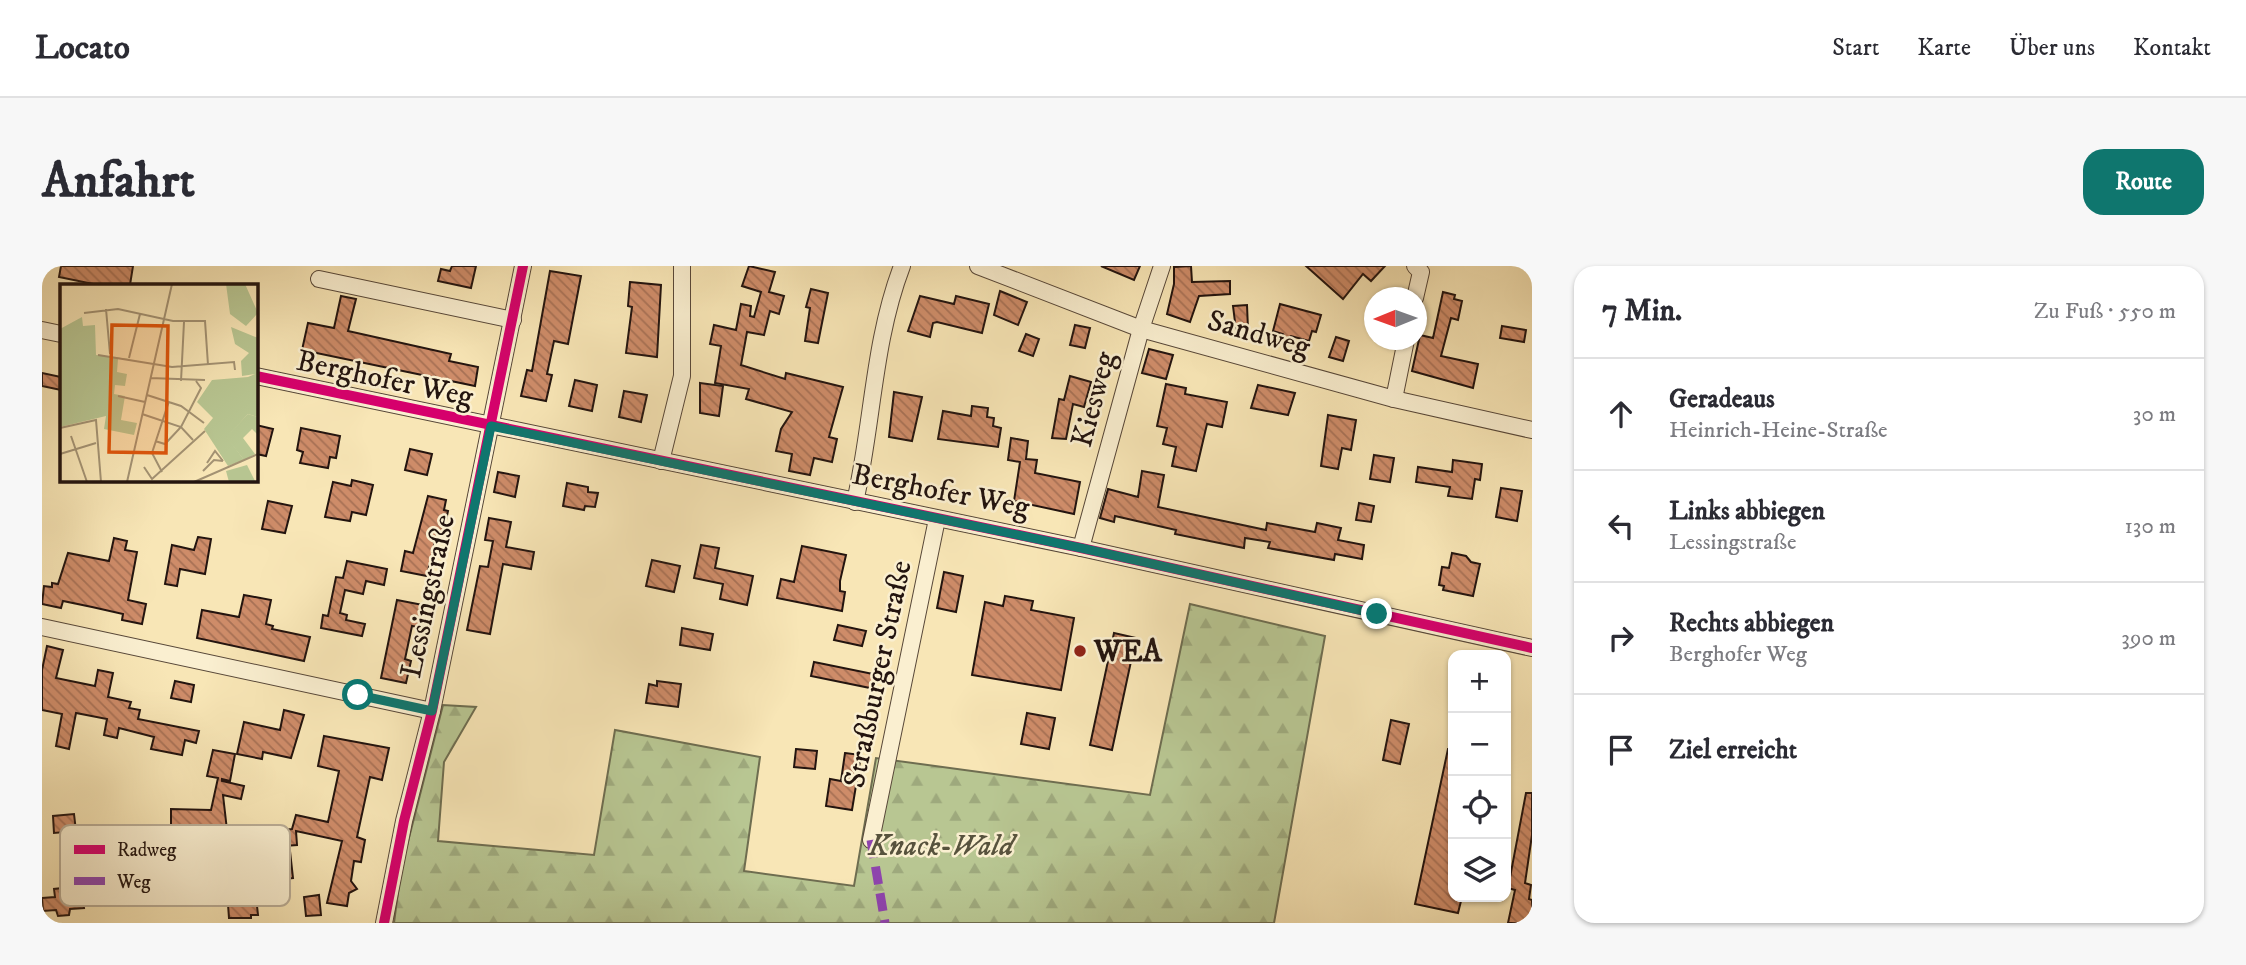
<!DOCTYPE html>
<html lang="de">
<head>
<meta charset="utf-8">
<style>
	:root { --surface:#fff; --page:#f7f7f7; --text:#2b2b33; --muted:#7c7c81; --line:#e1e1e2; --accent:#0f766e }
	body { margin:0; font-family:"IM FELL DW Pica",serif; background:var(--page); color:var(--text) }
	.controls { position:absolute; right:21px; bottom:21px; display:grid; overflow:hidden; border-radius:14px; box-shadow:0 2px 5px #0004 }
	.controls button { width:63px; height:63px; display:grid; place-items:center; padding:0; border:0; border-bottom:2px solid var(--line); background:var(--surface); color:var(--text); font:35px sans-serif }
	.compass { position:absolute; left:1322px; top:21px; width:63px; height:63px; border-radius:50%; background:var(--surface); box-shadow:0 2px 5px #0004; rotate:269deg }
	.stop { position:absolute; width:21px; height:21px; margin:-16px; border:5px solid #0f766e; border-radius:50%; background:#fff }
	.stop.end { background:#0f766e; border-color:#fff; box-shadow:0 2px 7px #0008 }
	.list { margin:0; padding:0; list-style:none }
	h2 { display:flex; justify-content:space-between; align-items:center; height:91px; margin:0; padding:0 28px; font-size:30px }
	h2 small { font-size:23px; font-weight:400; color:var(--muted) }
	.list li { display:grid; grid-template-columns:46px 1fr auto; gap:21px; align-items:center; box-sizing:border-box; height:112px; padding:0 28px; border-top:2px solid var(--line) }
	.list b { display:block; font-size:26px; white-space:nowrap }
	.list p { margin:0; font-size:23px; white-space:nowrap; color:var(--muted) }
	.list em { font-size:23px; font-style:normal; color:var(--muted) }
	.icon { flex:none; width:38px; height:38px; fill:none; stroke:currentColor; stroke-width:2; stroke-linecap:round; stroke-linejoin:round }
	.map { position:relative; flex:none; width:1490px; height:657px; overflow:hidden; border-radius:21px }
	header { display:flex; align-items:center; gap:42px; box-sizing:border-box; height:98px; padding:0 35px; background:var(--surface); border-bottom:2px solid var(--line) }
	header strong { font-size:33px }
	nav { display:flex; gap:38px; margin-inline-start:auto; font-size:24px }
	.intro { display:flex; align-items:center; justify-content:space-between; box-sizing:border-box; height:168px; padding:0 42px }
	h1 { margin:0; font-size:49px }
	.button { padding:18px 32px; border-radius:21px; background:var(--accent); color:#fff; font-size:24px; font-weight:700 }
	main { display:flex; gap:42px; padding:0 42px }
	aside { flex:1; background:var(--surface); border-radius:21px; box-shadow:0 2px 5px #0004 }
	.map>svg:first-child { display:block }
	.forest { fill:url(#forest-firs); stroke:#6e6d50; stroke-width:2 }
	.building { fill:url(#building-back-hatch); stroke:#23140f; stroke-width:2 }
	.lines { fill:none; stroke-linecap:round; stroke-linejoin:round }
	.minor-casing { stroke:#584839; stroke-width:18 }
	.minor { stroke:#faefd0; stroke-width:16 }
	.quiet { stroke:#8e44ad; stroke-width:9; stroke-dasharray:18 9; stroke-linecap:butt }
	.cycleway-casing { stroke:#faefd0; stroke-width:15 }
	.cycleway { stroke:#d6006c; stroke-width:10 }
	.route { stroke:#0f766e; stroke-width:9 }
	.poi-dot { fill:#8f2418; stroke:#faefd0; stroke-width:2.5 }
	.labels { text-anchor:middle; stroke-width:5; stroke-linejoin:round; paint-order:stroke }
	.street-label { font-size:30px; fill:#23140f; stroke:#faefd0 }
	.poi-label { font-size:30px; font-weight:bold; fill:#23140f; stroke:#faefd0; text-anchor:start }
	.park-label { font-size:30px; font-style:italic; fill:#57523d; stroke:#faefd0 }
	.inset-road { fill:none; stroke:#a39273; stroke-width:2 }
	.view { fill:#de560c; fill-opacity:0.15; stroke:#de560c; stroke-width:3.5 }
	.inset-edge { fill:none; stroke:#23140f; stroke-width:3.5 }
	.key { fill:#faefd0; stroke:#baad96; stroke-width:2 }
	.key-label { font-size:19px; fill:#23140f }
</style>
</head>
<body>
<header>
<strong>Locato</strong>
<nav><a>Start</a><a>Karte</a><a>Über uns</a><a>Kontakt</a></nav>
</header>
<div class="intro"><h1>Anfahrt</h1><a class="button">Route</a></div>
<main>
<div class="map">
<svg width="1490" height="657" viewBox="0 0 1490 657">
	<defs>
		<pattern id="forest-firs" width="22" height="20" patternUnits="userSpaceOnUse" patternTransform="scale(1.75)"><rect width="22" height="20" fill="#b8c692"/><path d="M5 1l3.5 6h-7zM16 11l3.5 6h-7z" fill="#9ea97d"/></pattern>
		<pattern id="building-back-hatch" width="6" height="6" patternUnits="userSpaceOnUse" patternTransform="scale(1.75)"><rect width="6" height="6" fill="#ce8c69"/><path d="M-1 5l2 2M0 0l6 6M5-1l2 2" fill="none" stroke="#a77155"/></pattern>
	</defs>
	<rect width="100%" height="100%" fill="#f8e6b6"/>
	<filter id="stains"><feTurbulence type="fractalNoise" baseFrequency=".00286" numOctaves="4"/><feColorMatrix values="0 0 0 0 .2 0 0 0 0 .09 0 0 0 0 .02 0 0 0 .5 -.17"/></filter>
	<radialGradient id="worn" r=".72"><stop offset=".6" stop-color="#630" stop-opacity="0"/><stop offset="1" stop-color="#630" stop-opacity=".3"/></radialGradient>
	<polygon class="forest" points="1148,338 1283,370 1232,657 352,657 359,603 401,439 434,441 402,496 396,575 552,589 573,464 718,491 702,605 812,620 834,492 1108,529"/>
	<g class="building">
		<polygon points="19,0 91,0 88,19 56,19 17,11"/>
		<polygon points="410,0 434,0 429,22 396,15 399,3 408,5"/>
		<polygon points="707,0 733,6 727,26 742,30 737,48 728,45 722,69 705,66 699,99 743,113 744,107 801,121 787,171 795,173 790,196 772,192 768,209 747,205 750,188 734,185 739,163 750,146 704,133 707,123 673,117 679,80 668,78 672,59 694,64 699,38 709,40 708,50 712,51 719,26 700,20"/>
		<polygon points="1059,0 1098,0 1092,14"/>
		<polygon points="1149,0 1150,16 1188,15 1188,28 1157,30 1148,56 1125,48 1132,18 1132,1"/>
		<polygon points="1264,0 1343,0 1329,15 1321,8 1301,33"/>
		<polygon points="508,5 539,10 526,78 512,75 505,108 510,109 504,135 479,130 485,104 490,105"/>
		<polygon points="588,16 619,19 615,91 584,87 590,41 586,40"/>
		<polygon points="769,23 786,27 776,77 763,75 768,42 764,41"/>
		<polygon points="958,25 985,36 976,59 952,49"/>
		<polygon points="1401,26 1413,29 1412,33 1420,35 1416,54 1409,52 1399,90 1436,98 1431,122 1370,105 1378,69 1391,72"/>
		<polygon points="299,30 314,33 306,65 409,88 407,95 436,101 433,120 260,84 266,57 292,62"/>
		<polygon points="878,30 912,38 914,30 947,38 940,67 895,56 891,57 888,71 866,65"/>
		<polygon points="1238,38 1279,49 1274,66 1270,65 1267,75 1249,70 1244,73 1241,68 1231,65"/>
		<polygon points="1205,39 1206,63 1194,64 1191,40"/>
		<polygon points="1033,59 1048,62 1043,82 1028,79"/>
		<polygon points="1460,60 1484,64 1482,76 1458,72"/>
		<polygon points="984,68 997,73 991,90 977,85"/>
		<polygon points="1294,71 1307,75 1301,95 1287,91"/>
		<polygon points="1107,83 1131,89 1124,113 1100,107"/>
		<polygon points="0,107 19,111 19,124 0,120"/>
		<polygon points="1028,110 1049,116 1042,141 1031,138 1024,173 1010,172 1017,133 1022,134"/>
		<polygon points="533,114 555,119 550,145 527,140"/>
		<polygon points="658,117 681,120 677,150 658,147"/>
		<polygon points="1124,118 1144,122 1143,128 1185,136 1180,161 1165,158 1154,205 1130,200 1134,181 1121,178 1125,162 1115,160"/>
		<polygon points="1216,119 1253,127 1246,149 1209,142"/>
		<polygon points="582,125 605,129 599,156 577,151"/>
		<polygon points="852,126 880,131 870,175 847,171"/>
		<polygon points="930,140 946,142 945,151 952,152 951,160 959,162 956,181 896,173 901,145 929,150"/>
		<polygon points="1286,149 1314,154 1309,184 1300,182 1296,203 1279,200"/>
		<polygon points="214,159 231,163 224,190 214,188"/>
		<polygon points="259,162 298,170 294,192 288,191 286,202 258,197 261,186 255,184"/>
		<polygon points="969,172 986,175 984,193 995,194 993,207 1038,216 1032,248 972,235 978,196 966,194"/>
		<polygon points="368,183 390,188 385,209 363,204"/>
		<polygon points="1332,189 1352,192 1348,216 1328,213"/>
		<polygon points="1411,194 1440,198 1438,214 1433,213 1430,233 1406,230 1408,221 1374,216 1376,201 1410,206"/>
		<polygon points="1100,205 1122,209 1116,241 1224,264 1225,257 1273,266 1275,257 1299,262 1296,274 1322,279 1320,293 1293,288 1292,294 1226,282 1228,276 1203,272 1202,282 1133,268 1134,264 1073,250 1072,256 1058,252 1066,223 1096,231"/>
		<polygon points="456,206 477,210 473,231 452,226"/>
		<polygon points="310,214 331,219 324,249 310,246 308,255 283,251 291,216 309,220"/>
		<polygon points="525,217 546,221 546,226 556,227 553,241 543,240 542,244 521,240"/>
		<polygon points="1459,222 1480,225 1475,255 1454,251"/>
		<polygon points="386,230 404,234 402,244 406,245 400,272 394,271 385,310 359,305 363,285 371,287"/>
		<polygon points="226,235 250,240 243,267 220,263"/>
		<polygon points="1317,237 1332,240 1329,256 1314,254"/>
		<polygon points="447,252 469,256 464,281 492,286 489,303 461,298 448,368 425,364 438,300 446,301 451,275 443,274"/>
		<polygon points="156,271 169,273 163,308 138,303 135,320 123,318 130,279 152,284"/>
		<polygon points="72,272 85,275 83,284 95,286 86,334 104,338 100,358 80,354 81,348 50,341 21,335 19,342 0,338 2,320 10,321 10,317 16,318 26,287 67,295"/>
		<polygon points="659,279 677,282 673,302 711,310 705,339 678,333 681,318 652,312"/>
		<polygon points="760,280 804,289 798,315 798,325 803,326 800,345 735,332 739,313 752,316"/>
		<polygon points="1410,287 1424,290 1429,296 1438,298 1431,330 1401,324 1402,320 1397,319 1400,301 1407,302"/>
		<polygon points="610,294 638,300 632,326 604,320"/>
		<polygon points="305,295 345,303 342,319 324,315 321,328 303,324 298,347 305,349 304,354 323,358 320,370 279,362 281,349 286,350 294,311 301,312"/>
		<polygon points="902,306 921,310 914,346 895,342"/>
		<polygon points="202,329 229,334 224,358 231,360 230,363 268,371 262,395 155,372 160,344 197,351"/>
		<polygon points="963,330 991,335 989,344 1032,352 1019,424 930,409 943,336 961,340"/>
		<polygon points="355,334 381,339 376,361 370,360 363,393 369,395 364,417 339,412"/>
		<polygon points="796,359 824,365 820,380 792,374"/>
		<polygon points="640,362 671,368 668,384 638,379"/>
		<polygon points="1072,367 1094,372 1070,484 1048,479"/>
		<polygon points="5,380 21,384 14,412 53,420 56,404 71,407 66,431 89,436 87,442 98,444 96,453 157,465 154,477 143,474 140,489 109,483 112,471 77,462 75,472 62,469 65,453 34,447 27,483 14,480 20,448 0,444 0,404"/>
		<polygon points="772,396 836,409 833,423 769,410"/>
		<polygon points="133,415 152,419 149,436 129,432"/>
		<polygon points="615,415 639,418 636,441 604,437 607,418 615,420"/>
		<polygon points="242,444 262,449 249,492 221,486 220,493 195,488 202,456 238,464"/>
		<polygon points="985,447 1013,452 1007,483 979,478"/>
		<polygon points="1349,454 1367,458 1358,498 1341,494"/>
		<polygon points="282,470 347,482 340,514 328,511 315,571 323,574 319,596 312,595 309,615 315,623 307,627 305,640 285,637 300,575 254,565 255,579 242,580 241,564 250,563 254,549 286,556 297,505 276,500"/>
		<polygon points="754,483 775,485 773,503 752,501"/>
		<polygon points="1406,483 1411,483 1411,631 1420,631 1416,647 1373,638"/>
		<polygon points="171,484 193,488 188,515 180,513 180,515 202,520 199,533 181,529 185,564 161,566 161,561 129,560 129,543 169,544 176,512 165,510"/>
		<polygon points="803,487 819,489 810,544 784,540 788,513 799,515"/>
		<polygon points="1484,527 1490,527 1490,569 1483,617 1489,619 1487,633 1490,634 1490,657 1466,657 1473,624 1466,622"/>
		<polygon points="32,548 34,565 12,567 11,550"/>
		<polygon points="248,585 251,612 219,615 216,591 223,591 223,587"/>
		<polygon points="39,620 42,642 28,643 27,649 16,650 14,644 1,645 0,632 13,631 12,623"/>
		<polygon points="213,622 216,649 209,649 209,652 187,652 185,625"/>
		<polygon points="277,629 279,649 264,650 262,631"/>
	</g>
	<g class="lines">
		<defs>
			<g id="minor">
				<polyline points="936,0 1099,63 1352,133 1490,164"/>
				<polyline points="1373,0 1379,6 1373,32"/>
				<polyline points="277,13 471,54"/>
				<polyline points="0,64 19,68"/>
				<polyline points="214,110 1039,282 1490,382"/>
				<polyline points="1352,133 1364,74"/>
				<polyline points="619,195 640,110 640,0"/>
				<path d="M813,236C831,157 831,76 860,0"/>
				<polyline points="1039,282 1099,63 1120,0"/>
				<polyline points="0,361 390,445"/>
				<polyline points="829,574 895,253"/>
				<polyline points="342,657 362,555 390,445 481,0"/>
			</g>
		</defs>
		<use href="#minor" class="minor-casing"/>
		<use href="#minor" class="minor"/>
		<polyline class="quiet" points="829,574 843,657"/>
		<defs>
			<g id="cycleway">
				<polyline points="214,110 1039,282 1490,382"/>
				<polyline points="342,657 362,555 390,445 481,0"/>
			</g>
		</defs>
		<use href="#cycleway" class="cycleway-casing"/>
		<use href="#cycleway" class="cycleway"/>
	</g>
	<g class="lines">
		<polyline class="route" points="316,429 390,445 449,160 1039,282 1335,348"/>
	</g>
	<circle class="poi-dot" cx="1038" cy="385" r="7"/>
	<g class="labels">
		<g class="street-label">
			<text transform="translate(1217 67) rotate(16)" y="10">Sandweg</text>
			<text transform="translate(343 112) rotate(12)" y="10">Berghofer Weg</text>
			<text transform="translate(1051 133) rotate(-75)" y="10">Kiesweg</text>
			<text transform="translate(899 224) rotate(11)" y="10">Berghofer Weg</text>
			<text transform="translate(385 330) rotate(-78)" y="10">Lessingstraße</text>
			<text transform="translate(835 408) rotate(-78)" y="10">Straßburger Straße</text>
		</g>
		<g class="poi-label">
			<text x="1052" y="395">WEA</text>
		</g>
		<g class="park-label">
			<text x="899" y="589">Knack-Wald</text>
		</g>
	</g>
	<g transform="translate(18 18)">
		<rect width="198" height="198" fill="#f8e6b6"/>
		<path d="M187,181L195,197L169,198L166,187Z" fill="#b8c692"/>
		<path d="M166,0H185L198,29L186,42L170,30ZM22,33L23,42L35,41L36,71L70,75H58L57,88L67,90L65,102L55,101L54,110L65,112L61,136L77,139L74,151L44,145L46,132L0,143V45ZM171,43L198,54V133L188,130L167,153L184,176L168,182L144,145L153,134L137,118L152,96L188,93L195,90L182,92L181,77L189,69L175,60Z" fill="#b8c692"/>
		<path d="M188,130L198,133V151L192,145L183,154L195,170L184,176L166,153Z" fill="#b8c692"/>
		<path class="inset-road" d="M46,25L50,70M24,29L58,25L113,37H145L148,81M38,71L112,83L174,78L175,86M69,74L80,30M90,94L145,96M121,97L124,38M87,111L121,122L144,139M58,112L85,118M82,130L121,143L133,156M0,144L36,136L41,198M11,152L27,198M95,157L105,160L121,143L141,104L136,97M0,170L36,159M147,179L155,167L163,177M149,181L143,187L154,176L163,177M84,183L92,195L145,147M102,188L92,169L109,117M67,198L112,0M134,198L198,170"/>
		<path class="view" d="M52,41L108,42L106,169L49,168Z"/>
		<rect width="198" height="198" class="inset-edge"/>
	</g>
	<rect x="18" y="559" width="230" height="81" rx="10" class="key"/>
	<rect x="32" y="579" width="31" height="9" fill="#d6006c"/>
	<rect x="32" y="611" width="31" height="8" fill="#8e44ad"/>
	<g class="key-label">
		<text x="75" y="590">Radweg</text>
		<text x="75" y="622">Weg</text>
	</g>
	<rect width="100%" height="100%" filter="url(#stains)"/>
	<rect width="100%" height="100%" fill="url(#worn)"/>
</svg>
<div class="controls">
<button>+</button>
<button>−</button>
<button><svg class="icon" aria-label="locate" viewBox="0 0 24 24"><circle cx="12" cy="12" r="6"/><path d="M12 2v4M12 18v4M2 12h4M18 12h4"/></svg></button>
<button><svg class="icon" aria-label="layers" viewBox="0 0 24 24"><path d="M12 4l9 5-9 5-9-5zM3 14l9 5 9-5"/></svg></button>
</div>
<svg class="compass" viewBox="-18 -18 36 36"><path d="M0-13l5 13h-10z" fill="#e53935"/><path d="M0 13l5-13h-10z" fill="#7c7c81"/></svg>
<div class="stop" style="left:316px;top:429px"></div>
<div class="stop end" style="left:1335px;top:348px"></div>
</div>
<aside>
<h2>7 Min.<small>Zu Fuß · 550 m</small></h2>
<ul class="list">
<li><svg class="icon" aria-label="ahead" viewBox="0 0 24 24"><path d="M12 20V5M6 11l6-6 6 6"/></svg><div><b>Geradeaus</b><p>Heinrich-Heine-Straße</p></div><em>30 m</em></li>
<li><svg class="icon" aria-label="left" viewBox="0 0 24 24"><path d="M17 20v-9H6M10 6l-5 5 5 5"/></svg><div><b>Links abbiegen</b><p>Lessingstraße</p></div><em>130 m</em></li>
<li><svg class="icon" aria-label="right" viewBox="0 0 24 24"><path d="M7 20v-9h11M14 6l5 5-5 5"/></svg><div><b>Rechts abbiegen</b><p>Berghofer Weg</p></div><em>390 m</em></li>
<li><svg class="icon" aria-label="arrive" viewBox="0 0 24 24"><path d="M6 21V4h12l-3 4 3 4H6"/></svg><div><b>Ziel erreicht</b></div></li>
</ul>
</aside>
</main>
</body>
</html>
